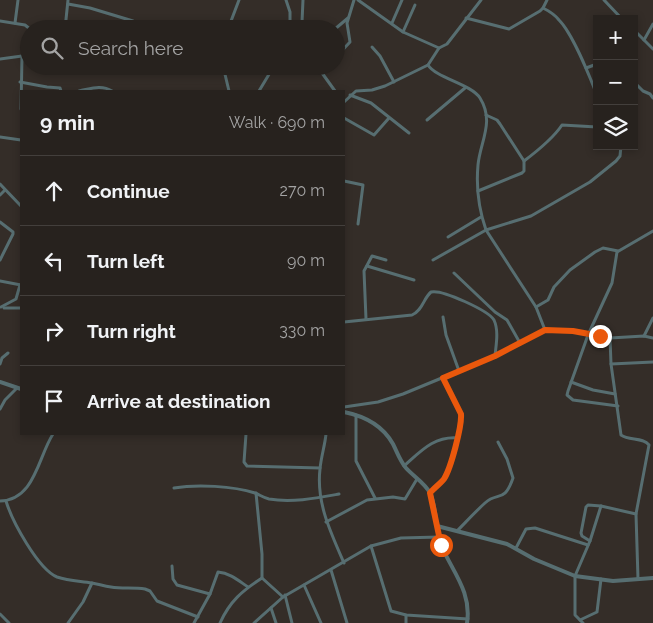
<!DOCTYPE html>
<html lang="en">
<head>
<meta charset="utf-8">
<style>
	:root { --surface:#27221e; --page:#332f2b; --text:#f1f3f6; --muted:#a4a4a4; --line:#433f3c }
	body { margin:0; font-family:Raleway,sans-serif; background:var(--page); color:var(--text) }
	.controls { position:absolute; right:15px; top:15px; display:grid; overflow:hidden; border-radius:0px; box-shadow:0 2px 8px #0003 }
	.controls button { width:45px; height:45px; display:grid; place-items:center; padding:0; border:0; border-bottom:1px solid var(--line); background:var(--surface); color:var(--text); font:25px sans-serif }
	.stop { position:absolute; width:15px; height:15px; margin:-11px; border:4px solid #ea580c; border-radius:50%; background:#fff }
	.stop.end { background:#ea580c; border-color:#fff; box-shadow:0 1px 5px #0008 }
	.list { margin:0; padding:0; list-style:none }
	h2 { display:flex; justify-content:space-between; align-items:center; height:65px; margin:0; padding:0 20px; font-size:21px }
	h2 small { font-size:16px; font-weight:400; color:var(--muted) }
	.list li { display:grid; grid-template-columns:32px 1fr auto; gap:15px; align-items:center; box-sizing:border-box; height:70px; padding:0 20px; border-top:1px solid var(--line) }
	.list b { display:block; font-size:19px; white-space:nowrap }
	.list em { font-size:16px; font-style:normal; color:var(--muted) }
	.icon { flex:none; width:28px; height:28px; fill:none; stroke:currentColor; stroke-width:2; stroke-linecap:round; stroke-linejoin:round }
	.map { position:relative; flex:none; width:653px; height:623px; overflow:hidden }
	.search { position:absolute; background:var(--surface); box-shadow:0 2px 8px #0003; left:20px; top:20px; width:325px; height:55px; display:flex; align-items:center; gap:12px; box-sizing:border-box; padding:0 18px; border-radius:28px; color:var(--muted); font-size:19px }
	.panel { position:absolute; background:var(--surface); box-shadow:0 2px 8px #0003; left:20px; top:90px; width:325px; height:345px; border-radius:0px }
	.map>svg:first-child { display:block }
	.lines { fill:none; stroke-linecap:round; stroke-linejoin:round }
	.minor { stroke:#576e71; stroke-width:3 }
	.tertiary { stroke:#576e71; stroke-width:4 }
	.route { stroke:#ea580c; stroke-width:6 }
</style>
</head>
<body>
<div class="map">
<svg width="653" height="623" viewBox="0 0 653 623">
	<rect width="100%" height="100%" fill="#342d28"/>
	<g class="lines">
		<g class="minor">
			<polyline points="286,0 290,12 290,29"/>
			<polyline points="358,0 403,32 439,48 447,44 481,0"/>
			<polyline points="604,0 622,19"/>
			<polyline points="68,4 90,8 133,21"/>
			<path d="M543,8C549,11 555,15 559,20C573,34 589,75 597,95"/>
			<polyline points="466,18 509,29 540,11 543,8 547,0"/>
			<polyline points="0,21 25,25 30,29"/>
			<polyline points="15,23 18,0"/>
			<polyline points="392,23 402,0"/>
			<polyline points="65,29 68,0"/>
			<polyline points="228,29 239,0"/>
			<polyline points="294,29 302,22 303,0"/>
			<polyline points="335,29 348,18"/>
			<polyline points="634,30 653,49"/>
			<polyline points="403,32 415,5"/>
			<polyline points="644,40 653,24"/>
			<polyline points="372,47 380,56 394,82"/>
			<path d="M439,48L428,65C436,78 471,84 480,98C495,122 480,142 478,165C476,187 479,210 486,230L536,307L545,330"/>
			<polyline points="336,57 350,42 347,23 354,0"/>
			<polyline points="0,59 22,56"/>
			<polyline points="223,66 229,91"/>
			<polyline points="317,66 335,91"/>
			<polyline points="586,68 597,64"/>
			<polyline points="321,72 327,66"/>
			<polyline points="20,82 47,87 60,88 61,91"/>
			<polyline points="634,82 643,91 650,94 653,98"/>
			<path d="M79,91C90,89 101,84 112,91"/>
			<polyline points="259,91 274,66"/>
			<polyline points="350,95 371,103 409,133"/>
			<polyline points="344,102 356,91 372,90 385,86 428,65"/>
			<polyline points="21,109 22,56 29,36"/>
			<path d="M486,115L497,120L500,124L524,161C536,152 554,137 562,125L597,127"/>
			<polyline points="344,118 374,135 389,118"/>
			<polyline points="427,120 465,88"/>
			<polyline points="0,137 21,140"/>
			<polyline points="344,181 363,185 358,224"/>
			<polyline points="0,184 21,206"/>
			<polyline points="478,191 522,173 524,171 524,161"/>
			<polyline points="0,195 5,190"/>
			<polyline points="0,222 13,232 13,234 0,260"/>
			<polyline points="448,237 481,217"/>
			<polyline points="433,260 486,230 531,216 590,182 616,161 620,156 621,146"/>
			<polyline points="367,266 414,280"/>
			<polyline points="454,273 495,312 507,320 520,343"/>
			<polyline points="0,281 21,285"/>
			<polyline points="1,307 16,299 20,285"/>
			<polyline points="536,307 548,300 554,287 570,270 595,252 603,248 618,251"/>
			<polyline points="4,308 21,308"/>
			<polyline points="443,317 446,335 459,371"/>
			<polyline points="366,319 364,271 372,256 386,260"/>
			<path d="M344,322L412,315C423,310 423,299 431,292C442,289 489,311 494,320C499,331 496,345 495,356"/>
			<polyline points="644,336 653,318"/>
			<path d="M610,338L611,364L621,435C629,441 643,437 649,445L636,514L638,579"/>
			<polyline points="0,364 2,358 8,353"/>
			<polyline points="611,364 653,362"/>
			<polyline points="571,382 593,390 615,394"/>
			<polyline points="618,406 573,400 567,395 568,391 588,335 612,283 617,252 653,231"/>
			<polyline points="344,407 378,402 403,394 495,356 545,330 573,331 610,338 644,336 653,338"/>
			<polyline points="0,409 5,400 17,388"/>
			<polyline points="356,415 356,461 375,498"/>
			<polyline points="246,434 244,462 247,466 320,468"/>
			<path d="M326,434C325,445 321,457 320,469C316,503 331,533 344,563"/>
			<path d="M404,466C421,451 434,436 458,438"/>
			<path d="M174,488C197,484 233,486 255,493C260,495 264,498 269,499C292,503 317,498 339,494"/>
			<polyline points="256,493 262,554 262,578 283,597"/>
			<polyline points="430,493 443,480 447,473 461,426 461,414 443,378"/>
			<path d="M0,501C35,500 38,457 53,434"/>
			<path d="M6,501C12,521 38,569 57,577C69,581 80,581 92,583C98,584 104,586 111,587C122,589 134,587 145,589L150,591L157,601L198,617"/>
			<polyline points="326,522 367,500 393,497 405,499 417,479"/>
			<path d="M457,531C466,522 475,512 485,503C498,491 504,504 513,478L507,459L498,442"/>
			<polyline points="590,541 582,536 581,533 586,507 588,505 601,506 636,514"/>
			<polyline points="371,546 391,611 406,615 468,619"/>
			<polyline points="516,548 526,529 535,528 588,545"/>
			<polyline points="172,566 173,579 177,585 210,594"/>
			<polyline points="331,570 347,623"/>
			<polyline points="304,585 321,623"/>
			<polyline points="285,595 292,623"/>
			<polyline points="271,608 276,623"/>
			<polyline points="0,614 9,623"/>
			<polyline points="580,620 597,612 601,579"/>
			<polyline points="68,623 83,602 92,583"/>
			<path d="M194,623L210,594L218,572C230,573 239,581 248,587"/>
			<path d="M220,623C230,601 242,591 262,578"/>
			<polyline points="254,623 283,597 371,546 401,538 439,537"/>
			<polyline points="406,623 406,615"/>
			<polyline points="583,623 575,615 575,576 590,541 601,506"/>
		</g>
		<g class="tertiary">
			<polyline points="0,382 21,389"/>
			<path d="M344,412C364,416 383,426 393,444C397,452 400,461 406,468C413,476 425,483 430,493C437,508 435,528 441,545C452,571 472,592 467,623"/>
			<polyline points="437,526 507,544 534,559 575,576 613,581 653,578"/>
		</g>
	</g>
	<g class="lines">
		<path class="route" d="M441,545L430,493C434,488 440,484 444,479C451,468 462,426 461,414L443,378L495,356L545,330L573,331L600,336"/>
	</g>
</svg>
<div class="controls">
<button>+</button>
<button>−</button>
<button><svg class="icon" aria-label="layers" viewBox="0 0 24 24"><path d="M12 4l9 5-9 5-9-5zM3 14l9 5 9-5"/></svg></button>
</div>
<div class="stop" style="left:441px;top:545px"></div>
<div class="stop end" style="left:600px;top:336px"></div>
<div class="search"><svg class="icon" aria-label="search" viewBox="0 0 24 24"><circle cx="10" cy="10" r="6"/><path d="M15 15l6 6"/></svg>Search here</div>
<section class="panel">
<h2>9 min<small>Walk · 690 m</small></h2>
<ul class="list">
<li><svg class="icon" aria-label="ahead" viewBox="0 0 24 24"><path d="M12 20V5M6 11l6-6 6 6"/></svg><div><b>Continue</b></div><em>270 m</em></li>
<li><svg class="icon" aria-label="left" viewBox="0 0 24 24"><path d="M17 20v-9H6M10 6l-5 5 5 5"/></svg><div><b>Turn left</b></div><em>90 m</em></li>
<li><svg class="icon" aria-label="right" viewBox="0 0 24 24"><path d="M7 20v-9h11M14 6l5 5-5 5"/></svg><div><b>Turn right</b></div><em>330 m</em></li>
<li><svg class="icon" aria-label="arrive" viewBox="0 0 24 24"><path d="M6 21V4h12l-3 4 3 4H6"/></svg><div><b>Arrive at destination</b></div></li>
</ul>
</section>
</div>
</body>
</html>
